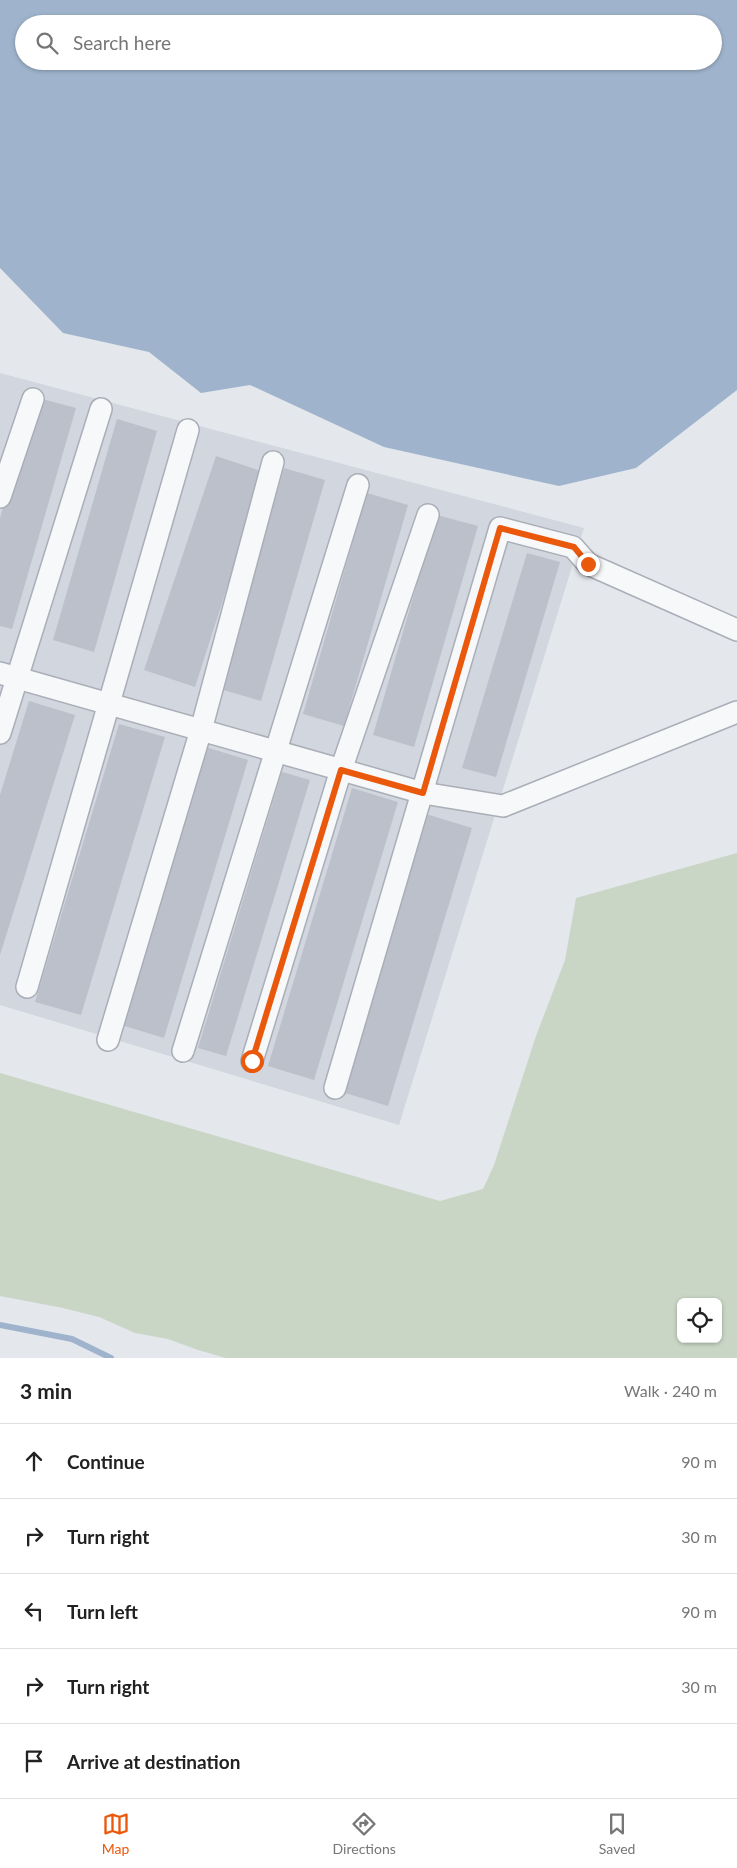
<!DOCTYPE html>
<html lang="en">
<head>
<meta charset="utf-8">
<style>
	:root { --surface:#fff; --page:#f2f2f2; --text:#222; --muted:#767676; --line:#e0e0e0; --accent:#ea580c }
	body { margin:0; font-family:Lato,sans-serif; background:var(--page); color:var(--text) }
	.controls { position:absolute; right:15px; bottom:15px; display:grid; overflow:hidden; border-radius:8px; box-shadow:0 1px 4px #0004 }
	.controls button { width:45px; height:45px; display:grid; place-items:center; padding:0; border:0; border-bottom:1px solid var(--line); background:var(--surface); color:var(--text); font:25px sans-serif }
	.stop { position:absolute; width:15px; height:15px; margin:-11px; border:4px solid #ea580c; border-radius:50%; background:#fff }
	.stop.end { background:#ea580c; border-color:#fff; box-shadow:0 1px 5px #0008 }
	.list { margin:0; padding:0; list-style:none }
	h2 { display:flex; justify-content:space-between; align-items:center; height:65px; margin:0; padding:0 20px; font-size:21px }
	h2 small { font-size:16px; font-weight:400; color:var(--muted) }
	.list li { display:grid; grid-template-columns:32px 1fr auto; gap:15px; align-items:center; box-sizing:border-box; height:75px; padding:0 20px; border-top:1px solid var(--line) }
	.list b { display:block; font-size:19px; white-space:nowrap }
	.list em { font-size:16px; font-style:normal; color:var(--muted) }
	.icon { flex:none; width:28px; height:28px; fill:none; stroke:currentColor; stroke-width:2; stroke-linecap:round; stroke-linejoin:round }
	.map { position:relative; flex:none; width:737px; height:1358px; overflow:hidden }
	.search { position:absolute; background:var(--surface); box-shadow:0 1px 4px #0004; left:15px; right:15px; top:15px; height:55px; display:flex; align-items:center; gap:12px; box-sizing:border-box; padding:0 18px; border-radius:28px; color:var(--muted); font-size:19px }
	.sheet { height:440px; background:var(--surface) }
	nav { display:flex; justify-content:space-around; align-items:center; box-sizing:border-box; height:70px; border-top:1px solid var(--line); background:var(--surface); font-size:14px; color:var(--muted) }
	nav a { display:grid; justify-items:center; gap:2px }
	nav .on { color:var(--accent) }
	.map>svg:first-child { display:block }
	.built { fill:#d2d6de }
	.green { fill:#c9d6c5; fill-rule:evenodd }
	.water { fill:#9fb4cc; fill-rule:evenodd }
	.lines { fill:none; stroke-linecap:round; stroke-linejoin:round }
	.stream { stroke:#9fb4cc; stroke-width:6 }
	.building { fill:#bbc0ca }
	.minor-casing { stroke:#a9aeb7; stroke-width:24 }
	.minor { stroke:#f7f8fa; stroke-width:21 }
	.route { stroke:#ea580c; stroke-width:6 }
</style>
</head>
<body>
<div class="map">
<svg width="737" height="1358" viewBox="0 0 737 1358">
	<rect width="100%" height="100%" fill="#e4e7ec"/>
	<polygon class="built" points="0,373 584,528 399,1125 0,1005"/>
	<path class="green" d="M737,853V1358H226L198,1350L168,1339L135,1333L99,1317L63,1308L0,1296V1073L440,1201L483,1189L494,1165L536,1036L565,960L576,898ZM681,1302H718V1339H681Z"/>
	<path class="water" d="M0,0H737V390L636,468L559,486L384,447L250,385L201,393L149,352L63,333L0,268ZM24,24H713V61H24Z"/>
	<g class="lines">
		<polyline class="stream" points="0,1325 72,1339 111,1358"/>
	</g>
	<g class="building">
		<polygon points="35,397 76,408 12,629 0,626 0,518"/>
		<polygon points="117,419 157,431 94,652 53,640"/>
		<polygon points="216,456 264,472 195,687 144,670"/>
		<polygon points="284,468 325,480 261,701 220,689"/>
		<polygon points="367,493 408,505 344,726 303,714"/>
		<polygon points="437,515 478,526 414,747 373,735"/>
		<polygon points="527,553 560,562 496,777 462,768"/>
		<polygon points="29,701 75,715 0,955 0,795"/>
		<polygon points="119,724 165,737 81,1015 35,1002"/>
		<polygon points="202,746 248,760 164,1038 118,1024"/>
		<polygon points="282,772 310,780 226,1056 198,1048"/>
		<polygon points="352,788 398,802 314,1080 268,1066"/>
		<polygon points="426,814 472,828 388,1106 342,1092"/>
	</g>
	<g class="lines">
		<defs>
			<g id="minor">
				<polyline points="0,497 33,399"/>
				<polyline points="0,673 423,793 503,806 737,712"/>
				<polyline points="0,733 101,409"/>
				<polyline points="27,987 188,430"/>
				<polyline points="108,1040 201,730 273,462"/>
				<polyline points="183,1051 358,485"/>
				<polyline points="252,1061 341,770 428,515"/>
				<polyline points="335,1088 500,528 573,547 588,564 737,630"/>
			</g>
		</defs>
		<use href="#minor" class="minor-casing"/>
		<use href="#minor" class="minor"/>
	</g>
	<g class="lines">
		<polyline class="route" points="252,1061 341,770 423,793 500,528 574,547 588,564"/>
	</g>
</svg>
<div class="controls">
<button><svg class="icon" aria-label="locate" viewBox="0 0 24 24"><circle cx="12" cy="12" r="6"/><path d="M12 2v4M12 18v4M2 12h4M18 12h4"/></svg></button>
</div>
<div class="stop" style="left:252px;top:1061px"></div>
<div class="stop end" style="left:588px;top:564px"></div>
<div class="search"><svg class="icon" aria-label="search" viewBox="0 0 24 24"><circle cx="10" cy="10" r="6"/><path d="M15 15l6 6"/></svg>Search here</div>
</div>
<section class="sheet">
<h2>3 min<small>Walk · 240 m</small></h2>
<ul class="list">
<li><svg class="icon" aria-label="ahead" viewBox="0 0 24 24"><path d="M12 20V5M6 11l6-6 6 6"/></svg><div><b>Continue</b></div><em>90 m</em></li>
<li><svg class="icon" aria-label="right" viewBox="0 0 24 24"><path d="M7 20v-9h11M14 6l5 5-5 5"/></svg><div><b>Turn right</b></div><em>30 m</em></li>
<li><svg class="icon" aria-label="left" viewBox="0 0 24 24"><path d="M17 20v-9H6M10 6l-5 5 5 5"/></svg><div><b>Turn left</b></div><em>90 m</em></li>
<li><svg class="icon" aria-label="right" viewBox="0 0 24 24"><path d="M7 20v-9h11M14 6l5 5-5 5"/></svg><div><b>Turn right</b></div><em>30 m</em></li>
<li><svg class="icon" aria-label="arrive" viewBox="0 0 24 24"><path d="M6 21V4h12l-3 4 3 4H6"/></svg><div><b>Arrive at destination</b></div></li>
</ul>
</section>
<nav>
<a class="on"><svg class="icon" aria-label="map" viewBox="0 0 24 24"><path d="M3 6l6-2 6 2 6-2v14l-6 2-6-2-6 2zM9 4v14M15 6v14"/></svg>Map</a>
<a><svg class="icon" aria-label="directions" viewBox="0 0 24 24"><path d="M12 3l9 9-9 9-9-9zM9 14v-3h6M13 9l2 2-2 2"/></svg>Directions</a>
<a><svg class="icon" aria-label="saved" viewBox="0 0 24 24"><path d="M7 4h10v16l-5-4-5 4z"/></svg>Saved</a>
</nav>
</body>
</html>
